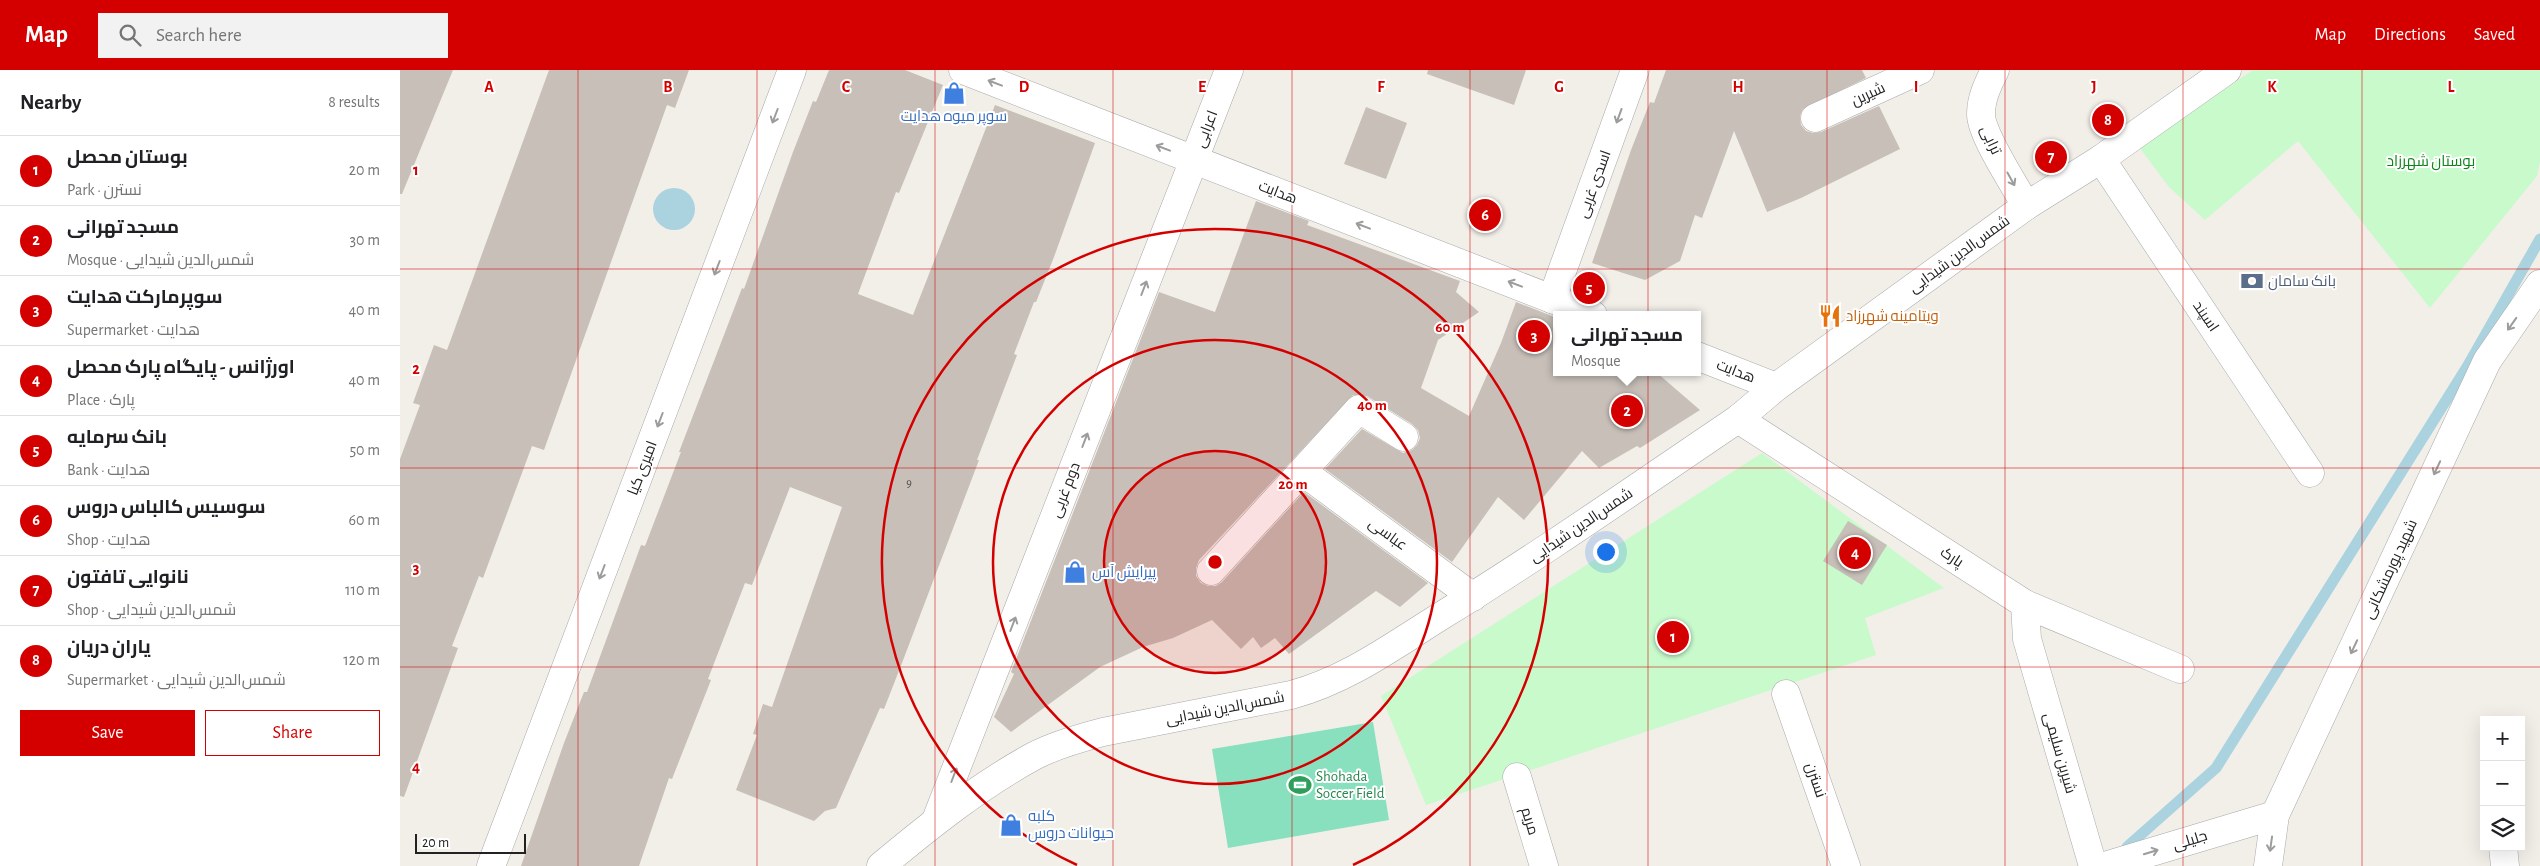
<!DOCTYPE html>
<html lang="en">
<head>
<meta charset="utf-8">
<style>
	:root { --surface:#fff; --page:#f2f2f2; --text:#202124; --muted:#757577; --line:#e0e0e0; --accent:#d40000 }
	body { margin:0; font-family:"Alegreya Sans",Cairo,sans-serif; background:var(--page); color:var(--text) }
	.controls { position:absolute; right:15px; bottom:15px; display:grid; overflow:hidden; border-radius:0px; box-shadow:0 5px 20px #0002 }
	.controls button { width:45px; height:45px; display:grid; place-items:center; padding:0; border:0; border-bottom:1px solid var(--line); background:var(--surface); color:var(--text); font:25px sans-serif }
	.scale { position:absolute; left:15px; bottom:12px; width:111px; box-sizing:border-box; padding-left:5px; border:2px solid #222; border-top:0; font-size:14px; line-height:18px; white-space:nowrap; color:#222; -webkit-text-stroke:4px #fff; paint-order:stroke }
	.you { position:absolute; left:1205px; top:481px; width:18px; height:18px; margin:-12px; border:4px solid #fff; border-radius:50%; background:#1a73e8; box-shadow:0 0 0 8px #1a73e833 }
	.badge { display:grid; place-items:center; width:32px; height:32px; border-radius:50%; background:var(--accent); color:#fff; font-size:16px; font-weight:700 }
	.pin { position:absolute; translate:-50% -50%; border:2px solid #fff; box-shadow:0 1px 5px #0006 }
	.popup { position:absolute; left:1153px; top:241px; width:148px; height:65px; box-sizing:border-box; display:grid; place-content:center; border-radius:0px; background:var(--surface); filter:drop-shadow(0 1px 4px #0005); font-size:16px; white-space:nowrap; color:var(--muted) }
	.popup b { font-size:19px; color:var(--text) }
	.popup::after { content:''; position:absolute; left:50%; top:100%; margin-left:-10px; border:10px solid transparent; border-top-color:var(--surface) }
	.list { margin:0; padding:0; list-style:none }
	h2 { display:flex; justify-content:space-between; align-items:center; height:65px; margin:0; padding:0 20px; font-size:21px }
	h2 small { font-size:16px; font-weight:400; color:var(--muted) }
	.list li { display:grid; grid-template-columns:32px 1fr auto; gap:15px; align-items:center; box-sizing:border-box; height:70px; padding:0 20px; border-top:1px solid var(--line) }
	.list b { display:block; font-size:19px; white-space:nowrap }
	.list p { margin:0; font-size:16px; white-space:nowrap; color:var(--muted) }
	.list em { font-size:16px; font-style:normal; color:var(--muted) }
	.actions { display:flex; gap:10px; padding:15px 20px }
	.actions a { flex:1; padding:11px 0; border:1px solid var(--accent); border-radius:0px; text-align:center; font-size:18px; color:var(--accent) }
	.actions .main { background:var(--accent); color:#fff }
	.icon { flex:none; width:28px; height:28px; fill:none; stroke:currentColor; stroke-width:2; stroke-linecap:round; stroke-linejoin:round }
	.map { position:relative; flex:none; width:2140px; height:796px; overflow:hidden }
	header { display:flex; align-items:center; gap:30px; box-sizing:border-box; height:70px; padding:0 25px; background:var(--accent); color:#fff }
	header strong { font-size:24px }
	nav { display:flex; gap:28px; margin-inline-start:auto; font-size:18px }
	.search { width:350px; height:45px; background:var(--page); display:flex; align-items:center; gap:12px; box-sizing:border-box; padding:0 18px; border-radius:0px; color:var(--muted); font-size:19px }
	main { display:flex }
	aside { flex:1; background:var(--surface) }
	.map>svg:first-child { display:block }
	.park { fill:#c8facc }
	.pitch { fill:#88e0be }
	.water { fill:#aad3df }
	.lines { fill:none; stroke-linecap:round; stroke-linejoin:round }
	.stream { stroke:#aad3df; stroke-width:11 }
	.building { fill:#c7bfb8 }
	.minor-casing { stroke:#a9a9a9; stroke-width:29 }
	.tertiary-casing { stroke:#a9a9a9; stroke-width:29 }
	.minor { stroke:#fff; stroke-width:28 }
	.tertiary { stroke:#fff; stroke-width:28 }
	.oneway { stroke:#9c9c9c }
	.grid { fill:none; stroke:#d40000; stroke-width:1; stroke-opacity:0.55 }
	.ring { fill:none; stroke:#d40000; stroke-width:2.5 }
	.labels { text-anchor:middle; stroke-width:4; stroke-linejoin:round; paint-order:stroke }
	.number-label { font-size:12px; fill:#4b4948 }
	.street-label { font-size:15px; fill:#222; stroke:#fff }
	.shop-label { font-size:15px; fill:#366cbe; stroke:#fff; text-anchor:start }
	.park-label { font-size:15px; fill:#0c8416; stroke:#fff }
	.service-label { font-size:15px; fill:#4e5e75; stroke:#fff; text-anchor:start }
	.food-label { font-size:15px; fill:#c56008; stroke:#fff; text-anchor:start }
	.leisure-label { font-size:15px; fill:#27864d; stroke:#fff; text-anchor:start }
	.grid-label { font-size:16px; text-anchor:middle; font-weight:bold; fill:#d40000; stroke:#fff; stroke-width:4; stroke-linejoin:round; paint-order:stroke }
	.centre { fill:#d40000; stroke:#fff; stroke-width:2.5 }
	.ring-label { font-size:15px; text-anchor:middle; font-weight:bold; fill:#d40000; stroke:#fff; stroke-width:4; stroke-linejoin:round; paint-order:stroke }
</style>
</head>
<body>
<header>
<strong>Map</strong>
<div class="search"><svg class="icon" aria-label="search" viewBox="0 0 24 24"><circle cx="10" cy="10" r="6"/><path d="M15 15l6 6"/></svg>Search here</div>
<nav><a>Map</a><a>Directions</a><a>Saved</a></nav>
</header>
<main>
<aside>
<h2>Nearby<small>8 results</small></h2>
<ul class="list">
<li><span class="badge">1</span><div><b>بوستان محصل</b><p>Park · نسترن</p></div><em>20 m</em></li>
<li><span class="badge">2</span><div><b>مسجد تهرانی</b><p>Mosque · شمس‌الدین شیدایی</p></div><em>30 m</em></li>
<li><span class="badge">3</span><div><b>سوپرمارکت هدایت</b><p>Supermarket · هدایت</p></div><em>40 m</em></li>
<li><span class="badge">4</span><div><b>اورژانس - پایگاه پارک محصل</b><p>Place · پارک</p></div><em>40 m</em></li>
<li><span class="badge">5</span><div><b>بانک سرمایه</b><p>Bank · هدایت</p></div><em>50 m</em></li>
<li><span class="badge">6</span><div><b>سوسیس کالباس دروس</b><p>Shop · هدایت</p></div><em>60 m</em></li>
<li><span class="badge">7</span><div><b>نانوایی تافتون</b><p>Shop · شمس‌الدین شیدایی</p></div><em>110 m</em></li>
<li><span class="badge">8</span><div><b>یاران دریان</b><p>Supermarket · شمس‌الدین شیدایی</p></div><em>120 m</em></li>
</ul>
<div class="actions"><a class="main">Save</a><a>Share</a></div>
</aside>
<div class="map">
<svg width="2140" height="796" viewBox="0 0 2140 796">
	<rect width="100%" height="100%" fill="#f2efe9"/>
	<g class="park">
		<polygon points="1853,0 2140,0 2140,91 2137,106 2030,238 1898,71 1805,150 1769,117 1739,77"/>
		<polygon points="1362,383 1544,518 1465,548 1476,585 1026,735 981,626"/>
	</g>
	<polygon class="pitch" points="973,652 989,750 828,778 812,679"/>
	<circle class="water" cx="274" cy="139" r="21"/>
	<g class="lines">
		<polyline class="stream" points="1721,786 1728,776 1816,698 2067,297 2140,169"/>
	</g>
	<g class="building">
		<polygon points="0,0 53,0 2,124 0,124"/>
		<polygon points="149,0 289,0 275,38 267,35 144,380 132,376 83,508 79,506 52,576 58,578 4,727 0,726 0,389 20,335 13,333 34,275 47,280"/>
		<polygon points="429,0 505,0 543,15 499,123 496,122 458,224 513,245 595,35 695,73 654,187 636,232 634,232 614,284 617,285 577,390 579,390 502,593 484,639 480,638 436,738 425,741 414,751 336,720 357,665 353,664 363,634 372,637 442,437 390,417 352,515 345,513 308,609 311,610 272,709 269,708 239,796 121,796 164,673 184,622 187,622 241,475 245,476 281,382 279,382 342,218 344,219 393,82 413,31 416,32"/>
		<polygon points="1028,0 1126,0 1114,35 1027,4"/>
		<polygon points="1266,0 1462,0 1466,8 1403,39 1400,46 1401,55 1406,61 1413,63 1421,62 1479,36 1500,79 1401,128 1367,142 1334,61 1302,148 1295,145 1280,191 1245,210 1192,193 1231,80 1250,32 1254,33"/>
		<polygon points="966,37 1007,53 986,109 944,94"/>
		<polygon points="856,131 909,151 907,155 1060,211 1056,222 1079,242 1038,270 1021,318 1069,346 1101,273 1116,232 1157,248 1157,302 1256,302 1300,340 1240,378 1237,376 1199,398 1182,381 1124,450 1098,427 1052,492 925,399 962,359 1003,383 1012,380 1017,375 1020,368 1018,360 1012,354 967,326 953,325 799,490 796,498 796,506 801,513 808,516 816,516 822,512 904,422 1028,513 1000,537 976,521 889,584 875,568 861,578 853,567 841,579 812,550 773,568 743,577 700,597 611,662 594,647 614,604 611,602 759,222 815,242"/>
		<polygon points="1448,451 1487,475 1462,515 1423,491"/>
	</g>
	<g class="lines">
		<defs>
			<g id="minor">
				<path d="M1595,0C1588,14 1581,28 1581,44C1581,65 1615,115 1626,136"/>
				<polyline points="1415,48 1520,0"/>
				<polyline points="1701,89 1910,403"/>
				<polyline points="1152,229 1235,0"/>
				<polyline points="1338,349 1625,534 1780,599"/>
				<polyline points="903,402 1073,527"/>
				<polyline points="811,501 959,339 1004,367"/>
				<polyline points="1625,534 1627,569 1693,796"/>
				<polyline points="1386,624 1446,796"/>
				<polyline points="1117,707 1144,796"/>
				<polyline points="536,750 829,0"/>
				<polyline points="2103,777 2105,796"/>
				<polyline points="91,796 392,0"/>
				<polyline points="1705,796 1875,745"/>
			</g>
			<g id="tertiary">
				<polyline points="563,0 1193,245"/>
				<polyline points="1297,286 1376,317"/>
				<path d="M481,796C529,756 579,716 634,686C655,675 680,668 703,662L891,625C947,610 993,576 1041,546C1142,484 1240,415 1338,349L1376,317L1626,136L1701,89L1827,0"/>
				<polyline points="1868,796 1875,745 2087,291 2140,214"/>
			</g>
		</defs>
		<use href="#minor" class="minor-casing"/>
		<use href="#tertiary" class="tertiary-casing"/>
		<use href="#minor" class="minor"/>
		<use href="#tertiary" class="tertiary"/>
	</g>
	<defs><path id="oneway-shaft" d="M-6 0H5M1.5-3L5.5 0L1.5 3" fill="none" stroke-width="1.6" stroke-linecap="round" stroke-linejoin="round" transform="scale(1.25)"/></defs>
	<g class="oneway">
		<use href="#oneway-shaft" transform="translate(595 13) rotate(-159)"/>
		<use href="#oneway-shaft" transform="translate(375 46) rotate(111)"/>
		<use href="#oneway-shaft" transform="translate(1219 46) rotate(110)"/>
		<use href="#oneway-shaft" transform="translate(763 78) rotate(-159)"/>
		<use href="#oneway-shaft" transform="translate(1611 109) rotate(61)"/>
		<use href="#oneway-shaft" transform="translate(963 156) rotate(-159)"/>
		<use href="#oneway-shaft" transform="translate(317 198) rotate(111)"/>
		<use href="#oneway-shaft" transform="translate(1115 214) rotate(-159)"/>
		<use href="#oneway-shaft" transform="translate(744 218) rotate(-69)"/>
		<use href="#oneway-shaft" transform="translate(2112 254) rotate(125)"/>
		<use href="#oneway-shaft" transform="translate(260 350) rotate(111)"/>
		<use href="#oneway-shaft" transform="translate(685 370) rotate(-69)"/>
		<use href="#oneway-shaft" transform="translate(2037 398) rotate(115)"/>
		<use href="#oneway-shaft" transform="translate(202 502) rotate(111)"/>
		<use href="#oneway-shaft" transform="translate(613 554) rotate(-69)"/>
		<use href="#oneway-shaft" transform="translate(1954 577) rotate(115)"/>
		<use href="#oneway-shaft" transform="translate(554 705) rotate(-69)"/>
		<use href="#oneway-shaft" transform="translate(1871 774) rotate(98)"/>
		<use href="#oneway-shaft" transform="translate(1751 782) rotate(-17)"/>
	</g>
	<path class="grid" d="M178,0V796M357,0V796M535,0V796M713,0V796M892,0V796M1070,0V796M1248,0V796M1427,0V796M1605,0V796M1783,0V796M1962,0V796M0,199H2140M0,398H2140M0,597H2140"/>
	<circle cx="815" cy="492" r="111" fill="#d40000" fill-opacity=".12"/>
	<g class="ring">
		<circle cx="815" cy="492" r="111"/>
		<circle cx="815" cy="492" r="222"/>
		<path d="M677 795A333 333 0 1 1 953 795"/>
	</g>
	<defs>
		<symbol id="shop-bare" viewBox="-9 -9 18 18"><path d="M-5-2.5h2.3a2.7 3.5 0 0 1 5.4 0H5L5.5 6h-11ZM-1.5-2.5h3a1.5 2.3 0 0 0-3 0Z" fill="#3f7fe0" stroke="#fff" stroke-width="2.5" paint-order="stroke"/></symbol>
		<symbol id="bank-bare" viewBox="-9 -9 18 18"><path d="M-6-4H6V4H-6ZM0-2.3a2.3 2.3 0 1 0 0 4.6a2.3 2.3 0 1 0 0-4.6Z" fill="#5c6f8a" stroke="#fff" stroke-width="2.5" paint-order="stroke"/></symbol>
		<symbol id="restaurant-bare" viewBox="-9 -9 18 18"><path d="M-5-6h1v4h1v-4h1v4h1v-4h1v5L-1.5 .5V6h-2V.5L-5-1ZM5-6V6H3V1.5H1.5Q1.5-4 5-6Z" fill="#e8710a" stroke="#fff" stroke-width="2.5" paint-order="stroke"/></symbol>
		<symbol id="stadium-bare" viewBox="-9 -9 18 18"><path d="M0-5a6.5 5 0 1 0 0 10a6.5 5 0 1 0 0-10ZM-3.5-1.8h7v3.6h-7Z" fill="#2e9e5b" stroke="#fff" stroke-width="2.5" paint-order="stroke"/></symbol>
	</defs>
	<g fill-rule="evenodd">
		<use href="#shop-bare" x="538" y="7" width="32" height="32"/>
		<use href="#bank-bare" x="1836" y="195" width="32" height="32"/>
		<use href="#restaurant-bare" x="1414" y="230" width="32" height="32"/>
		<use href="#shop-bare" x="659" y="486" width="32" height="32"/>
		<use href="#stadium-bare" x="884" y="699" width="32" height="32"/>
		<use href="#shop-bare" x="595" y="739" width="32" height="32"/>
	</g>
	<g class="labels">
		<g class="number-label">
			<text x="509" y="417">9</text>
		</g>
		<g class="street-label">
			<text transform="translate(1468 24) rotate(-25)" y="5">شیرین</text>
			<text transform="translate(806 59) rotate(-69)" y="5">اعرابی</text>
			<text transform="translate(1591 70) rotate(65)" y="5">ترابی</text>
			<text transform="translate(1194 114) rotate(-70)" y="5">اسدی غربی</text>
			<text transform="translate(878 122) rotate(21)" y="5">هدایت</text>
			<text transform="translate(1559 184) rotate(-36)" y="5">شمس‌الدین شیدایی</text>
			<text transform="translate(1806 246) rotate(56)" y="5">اسپند</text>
			<text transform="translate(1336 301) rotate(21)" y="5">هدایت</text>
			<text transform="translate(242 398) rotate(-69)" y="5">امیری کیا</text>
			<text transform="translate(665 420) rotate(-69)" y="5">دوم غربی</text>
			<text transform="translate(1181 455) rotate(-34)" y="5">شمس‌الدین شیدایی</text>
			<text transform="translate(988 464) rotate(36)" y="5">عباسی</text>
			<text transform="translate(1552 487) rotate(33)" y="5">پارک</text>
			<text transform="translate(1990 499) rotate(-65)" y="5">شهید پورمشکانی</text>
			<text transform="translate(825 638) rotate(-11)" y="5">شمس‌الدین شیدایی</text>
			<text transform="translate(1660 683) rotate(74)" y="5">شیرین سلیمی</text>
			<text transform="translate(1416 710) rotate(71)" y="5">نسترن</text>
			<text transform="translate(1130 751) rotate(73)" y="5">مریم</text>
			<text transform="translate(1790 770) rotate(-17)" y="5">جلیلی</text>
		</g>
		<g class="shop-label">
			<text x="554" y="51" text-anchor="middle">سوپر میوه هدایت</text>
			<text x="692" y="507">پیرایش آس</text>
			<text x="628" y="751">کلبه<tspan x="628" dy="17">حیوانات دروس</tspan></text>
		</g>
		<g class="park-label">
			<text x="2031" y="96">بوستان شهرزاد</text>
		</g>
		<g class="service-label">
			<text x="1868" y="216">بانک سامان</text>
		</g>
		<g class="food-label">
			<text x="1446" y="251">ویتامینه شهرزاد</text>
		</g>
		<g class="leisure-label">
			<text x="916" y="711">Shohada<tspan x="916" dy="17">Soccer Field</tspan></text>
		</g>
	</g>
	<g class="grid-label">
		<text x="89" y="22">A</text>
		<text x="268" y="22">B</text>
		<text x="446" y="22">C</text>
		<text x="624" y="22">D</text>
		<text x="802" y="22">E</text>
		<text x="981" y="22">F</text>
		<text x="1159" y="22">G</text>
		<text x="1338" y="22">H</text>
		<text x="1516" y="22">I</text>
		<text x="1694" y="22">J</text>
		<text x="1872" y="22">K</text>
		<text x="2051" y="22">L</text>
		<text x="16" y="105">1</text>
		<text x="16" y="304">2</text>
		<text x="16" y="503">3</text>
		<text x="16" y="702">4</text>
	</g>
	<circle cx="815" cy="492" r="8" class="centre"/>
	<g class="ring-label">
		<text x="1050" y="262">60 m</text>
		<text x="972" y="340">40 m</text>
		<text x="893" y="419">20 m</text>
	</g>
</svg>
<div class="controls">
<button>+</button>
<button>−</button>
<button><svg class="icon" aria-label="layers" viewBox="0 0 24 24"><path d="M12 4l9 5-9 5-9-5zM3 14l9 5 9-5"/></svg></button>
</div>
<div class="scale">20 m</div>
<div class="you"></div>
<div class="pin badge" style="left:1273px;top:567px">1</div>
<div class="pin badge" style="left:1227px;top:341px">2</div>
<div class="popup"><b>مسجد تهرانی</b>Mosque</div>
<div class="pin badge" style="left:1134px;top:266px">3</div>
<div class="pin badge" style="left:1455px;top:483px">4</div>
<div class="pin badge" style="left:1189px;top:218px">5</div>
<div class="pin badge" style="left:1085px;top:145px">6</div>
<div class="pin badge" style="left:1651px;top:87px">7</div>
<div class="pin badge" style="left:1708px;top:50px">8</div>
</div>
</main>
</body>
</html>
